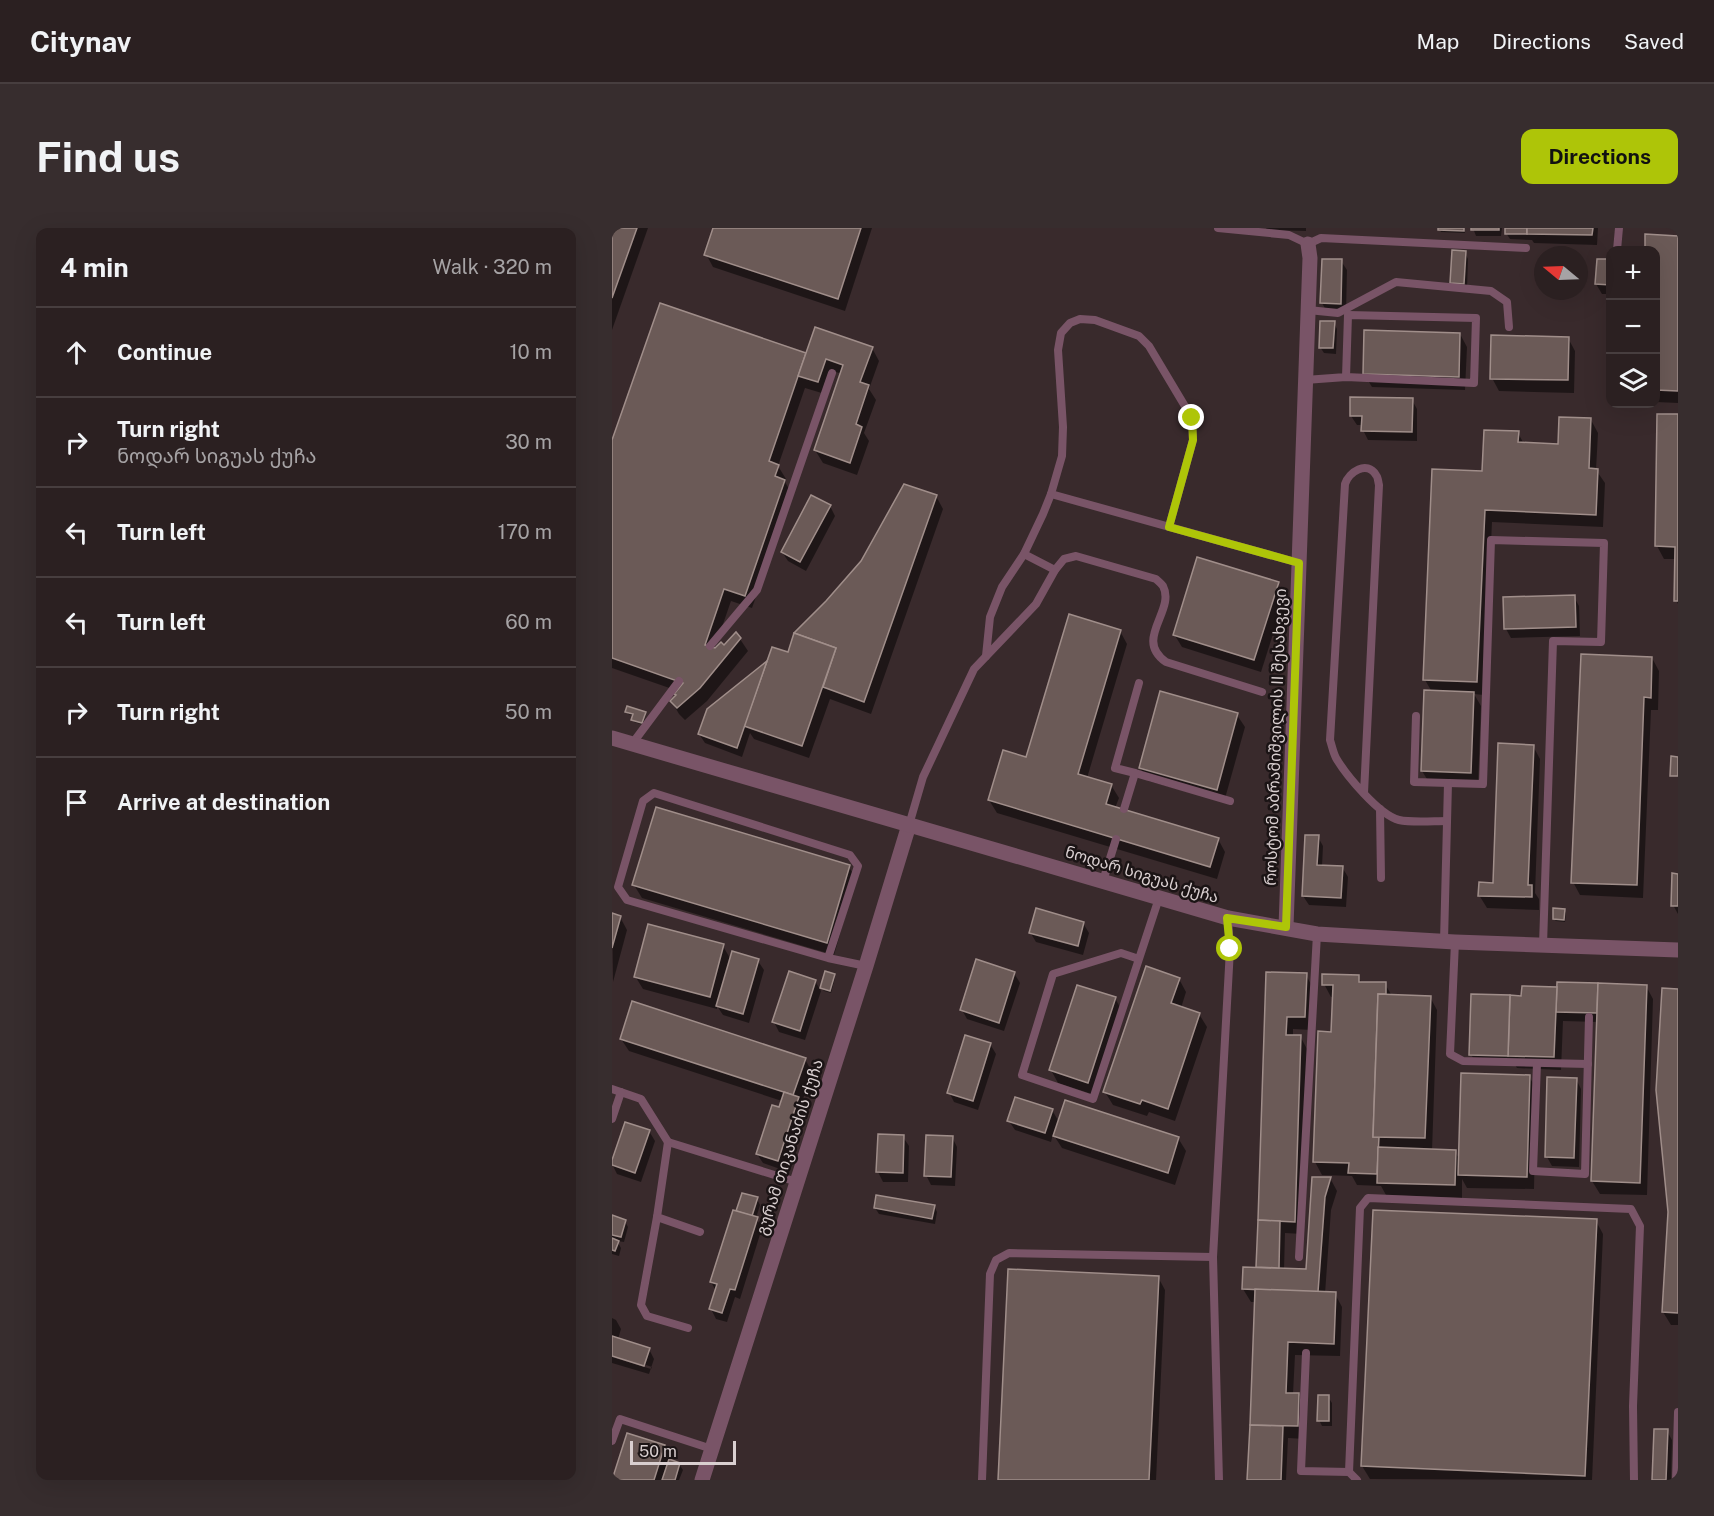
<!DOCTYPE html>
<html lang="en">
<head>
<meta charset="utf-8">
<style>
	:root { --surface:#2b2021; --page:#372d2e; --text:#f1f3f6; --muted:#a6a3a5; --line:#473e3f; --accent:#aec508 }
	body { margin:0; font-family:"Public Sans","Noto Sans Georgian",sans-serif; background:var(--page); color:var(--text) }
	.controls { position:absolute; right:18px; top:18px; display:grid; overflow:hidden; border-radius:12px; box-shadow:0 6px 24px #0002 }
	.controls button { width:54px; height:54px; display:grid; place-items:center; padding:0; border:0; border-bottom:2px solid var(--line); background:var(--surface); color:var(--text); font:30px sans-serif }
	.compass { position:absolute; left:922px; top:18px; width:54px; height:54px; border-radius:50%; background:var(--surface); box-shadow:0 6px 24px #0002; rotate:289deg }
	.scale { position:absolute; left:18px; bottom:15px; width:106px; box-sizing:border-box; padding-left:6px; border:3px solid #d9cfd0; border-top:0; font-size:16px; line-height:21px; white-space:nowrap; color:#d9cfd0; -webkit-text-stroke:4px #1b1415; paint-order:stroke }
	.stop { position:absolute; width:18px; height:18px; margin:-14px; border:4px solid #aec508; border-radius:50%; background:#fff }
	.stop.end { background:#aec508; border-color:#fff; box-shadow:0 2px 6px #0008 }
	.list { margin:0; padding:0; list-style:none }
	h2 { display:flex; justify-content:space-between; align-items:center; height:78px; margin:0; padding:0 24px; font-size:26px }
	h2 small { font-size:20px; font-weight:400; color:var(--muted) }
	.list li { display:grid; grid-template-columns:39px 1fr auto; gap:18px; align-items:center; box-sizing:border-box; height:90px; padding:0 24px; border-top:2px solid var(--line) }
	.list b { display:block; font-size:22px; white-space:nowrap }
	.list p { margin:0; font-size:20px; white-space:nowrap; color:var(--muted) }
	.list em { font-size:20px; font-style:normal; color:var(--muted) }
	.icon { flex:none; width:33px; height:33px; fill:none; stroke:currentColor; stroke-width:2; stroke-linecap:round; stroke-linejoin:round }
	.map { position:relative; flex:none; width:1066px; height:1252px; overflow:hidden; border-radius:12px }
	header { display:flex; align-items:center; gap:36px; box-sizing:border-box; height:84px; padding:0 30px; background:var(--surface); border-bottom:2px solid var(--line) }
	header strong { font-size:28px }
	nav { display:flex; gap:33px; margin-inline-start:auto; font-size:21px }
	.intro { display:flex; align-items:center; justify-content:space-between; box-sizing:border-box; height:144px; padding:0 36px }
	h1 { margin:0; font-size:42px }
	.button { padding:15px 27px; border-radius:12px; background:var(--accent); color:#111; font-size:21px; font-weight:700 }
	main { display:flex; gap:36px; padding:0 36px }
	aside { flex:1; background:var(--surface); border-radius:12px; box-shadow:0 6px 24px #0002 }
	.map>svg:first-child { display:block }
	.shadow { fill:#0007 }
	.building { fill:#6b5a57; stroke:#a08e8a; stroke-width:1.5 }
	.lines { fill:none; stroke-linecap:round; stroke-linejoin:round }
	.service { stroke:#795467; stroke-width:8 }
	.minor { stroke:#795467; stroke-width:15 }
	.tertiary { stroke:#795467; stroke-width:15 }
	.route { stroke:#aec508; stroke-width:8 }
	.labels { text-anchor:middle; stroke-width:5; stroke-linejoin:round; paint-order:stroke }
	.street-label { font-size:16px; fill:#d9cfd0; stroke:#1b1415 }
</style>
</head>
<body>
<header>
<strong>Citynav</strong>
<nav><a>Map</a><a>Directions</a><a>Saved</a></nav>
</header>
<div class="intro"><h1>Find us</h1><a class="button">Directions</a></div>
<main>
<aside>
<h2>4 min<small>Walk · 320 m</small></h2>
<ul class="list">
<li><svg class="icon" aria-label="ahead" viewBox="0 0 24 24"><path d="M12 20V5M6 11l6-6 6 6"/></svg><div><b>Continue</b></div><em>10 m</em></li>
<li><svg class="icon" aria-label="right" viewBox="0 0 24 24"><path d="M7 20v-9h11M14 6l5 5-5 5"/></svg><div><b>Turn right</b><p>ნოდარ სიგუას ქუჩა</p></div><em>30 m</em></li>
<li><svg class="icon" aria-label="left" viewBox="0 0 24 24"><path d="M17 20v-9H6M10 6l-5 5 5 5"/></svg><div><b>Turn left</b></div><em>170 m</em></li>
<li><svg class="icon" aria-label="left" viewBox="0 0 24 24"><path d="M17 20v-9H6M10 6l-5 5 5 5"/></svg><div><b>Turn left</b></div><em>60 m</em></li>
<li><svg class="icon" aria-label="right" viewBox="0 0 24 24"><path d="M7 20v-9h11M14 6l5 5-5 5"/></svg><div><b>Turn right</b></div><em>50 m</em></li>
<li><svg class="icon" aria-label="arrive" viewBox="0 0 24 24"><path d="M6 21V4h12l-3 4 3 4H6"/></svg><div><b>Arrive at destination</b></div></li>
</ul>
</aside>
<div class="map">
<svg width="1066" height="1252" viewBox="0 0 1066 1252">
	<rect width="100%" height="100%" fill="#392a2c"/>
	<g class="shadow">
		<polygon points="0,0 36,0 0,102"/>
		<polygon points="102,0 260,0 233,83 101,39 94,26"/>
		<polygon points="654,0 694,0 694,3 655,2"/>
		<polygon points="827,0 852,0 853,5 829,4"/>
		<polygon points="861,0 890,0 889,8 864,8"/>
		<polygon points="895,0 986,0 985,17 922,15 920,12 898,11 894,5"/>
		<polygon points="1035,8 1066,9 1066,175 1044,174 1044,22 1034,22"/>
		<polygon points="853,25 856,31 855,61 843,61 840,55"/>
		<polygon points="986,32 999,33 999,66 990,66 984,56"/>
		<polygon points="729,33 735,42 734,85 715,84 710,75"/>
		<polygon points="722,95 725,101 724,126 712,125 708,119"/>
		<polygon points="848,106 855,119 853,162 760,159 752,146"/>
		<polygon points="956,110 963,123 962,165 887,163 880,150"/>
		<polygon points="260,120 267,133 257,161 264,172 252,205 257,213 245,247 211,235 203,222 230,146 221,143 213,166 193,160 166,238 174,251 173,254 180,266 140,380 119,373 101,425 128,411 136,423 95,473 73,492 67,486 60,474 65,468 66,463 0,440 0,217 195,127"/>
		<polygon points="800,172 805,181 805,213 756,212 751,202 751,197 745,197 739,188"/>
		<polygon points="1046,187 1066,187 1066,376 1064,372 1064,331 1052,331 1045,318"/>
		<polygon points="979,192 986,205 984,242 993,255 991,299 880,294 872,467 862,466 869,478 866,558 818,556 810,543 813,464 820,464 813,452 872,244 906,205 912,216 948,218"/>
		<polygon points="324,268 331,281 259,486 218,471 197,530 142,511 138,505 130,529 93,515 87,506 96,482 155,435 177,426"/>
		<polygon points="218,278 223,288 194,343 176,333 170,324"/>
		<polygon points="666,356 673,368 649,444 570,419 562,406"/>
		<polygon points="962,369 967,378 968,408 899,410 894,401 893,371"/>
		<polygon points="508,403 515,416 475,550 499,557 507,570 503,580 606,611 613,624 605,651 385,585 377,572 415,531"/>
		<polygon points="1040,430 1047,443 1046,482 1039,482 1031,670 968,667 961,654"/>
		<polygon points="15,483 33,485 34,487 31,497 22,494 21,491 22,488 16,486"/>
		<polygon points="625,487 633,499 612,574 536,553 528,540"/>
		<polygon points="921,518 928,531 923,665 927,671 927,682 875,680 867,667 882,656"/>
		<polygon points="706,609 711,618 710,638 730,639 736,649 734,679 697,677 691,668"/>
		<polygon points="237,639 244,651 222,727 30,670 22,657"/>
		<polygon points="1062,647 1066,647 1066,686 1061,677"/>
		<polygon points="952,682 954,685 953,694 944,693 942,691"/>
		<polygon points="0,687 8,689 15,702 1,754"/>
		<polygon points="471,695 477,705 471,727 424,714 418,704"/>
		<polygon points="111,718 119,732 146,733 152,742 137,795 111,787 105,778 105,781 31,761 23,748"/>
		<polygon points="402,745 408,755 392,803 355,791 350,782"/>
		<polygon points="655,746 694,747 701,760 700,802 681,801 681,808 688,808 695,821 690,1006 673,1005 672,1042 696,1043 701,951 718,950 725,963 719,982 713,1066 723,1066 730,1079 728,1128 683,1127 681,1166 687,1167 694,1179 693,1211 676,1210 674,1252 637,1252 644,1074 639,1074 631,1061 647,1041 646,1039"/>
		<polygon points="222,748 223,750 219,765 212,763 210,760"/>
		<polygon points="746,749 750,755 773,756 780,768 818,769 825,782 820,923 843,924 848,932 917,848 924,861 922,961 855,960 850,951 850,970 774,967 769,958 745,957 740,948 710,947 703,934 721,805 722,769 719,769 712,756"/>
		<polygon points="567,751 574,764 569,780 587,786 595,799 563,893 537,884 535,888 501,877 493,864"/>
		<polygon points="203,753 209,763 193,812 167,804 162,794"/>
		<polygon points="1034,758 1041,771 1035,967 988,966 980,953 986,794 951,793 949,842 905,840 903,837 864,836 859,826 911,770"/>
		<polygon points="1052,761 1066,762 1066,1097 1059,1097 1051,1084 1057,984"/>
		<polygon points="503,770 510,783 483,867 446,855 439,842"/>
		<polygon points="9,811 193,831 200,844 189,877 191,880 171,942 151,935 145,926 170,873 17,823"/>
		<polygon points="378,816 384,826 366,882 342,874 337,864"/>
		<polygon points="964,851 969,861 967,939 940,938 935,929"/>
		<polygon points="440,882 447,894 566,910 574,923 563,957 450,920 441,906 439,914 403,902 397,893"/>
		<polygon points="37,903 43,913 29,954 5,946 0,936"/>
		<polygon points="267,908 291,909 297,918 296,954 271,954 266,944"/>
		<polygon points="340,909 345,919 343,958 319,957 314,947"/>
		<polygon points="145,971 148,977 144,990 150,1000 128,1071 123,1069 115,1094 104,1091 99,1081 104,1063 99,1054 127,985"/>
		<polygon points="322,978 325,984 323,996 267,986 263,980"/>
		<polygon points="0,993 13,993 16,999 12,1014 5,1013 9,1020 7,1028 0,1026"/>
		<polygon points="984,993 991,1006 980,1252 758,1251 750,1238"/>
		<polygon points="546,1049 553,1062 544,1252 387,1252"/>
		<polygon points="0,1090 4,1092 9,1101 6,1111 37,1121 42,1131 37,1146 0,1135 0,1129 39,1141 40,1139 0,1126"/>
		<polygon points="716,1169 720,1175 720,1198 710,1198 707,1192"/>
		<polygon points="1055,1203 1060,1212 1059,1252 1041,1252"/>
		<polygon points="52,1218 59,1231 59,1233 67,1236 71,1242 67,1252 1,1252"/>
	</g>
	<g class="building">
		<polygon points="0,0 25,0 0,70"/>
		<polygon points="101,0 249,0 226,71 92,27"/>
		<polygon points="826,0 852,0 852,3 826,2"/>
		<rect x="859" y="0" width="28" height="2"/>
		<rect x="893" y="0" width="22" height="6"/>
		<polygon points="915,0 981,0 980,7 915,6"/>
		<polygon points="1033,6 1066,8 1066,163 1044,162 1044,22 1033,22"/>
		<polygon points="840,22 854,23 852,56 838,55"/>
		<polygon points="710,31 730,31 729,76 708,75"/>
		<polygon points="985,31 999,31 999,57 983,56"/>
		<polygon points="48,75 194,125 157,233 167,237 163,248 173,252 133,368 112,361 93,417 103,420 109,414 112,417 124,404 129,410 88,460 65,480 58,473 64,467 62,466 71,455 0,430 0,212"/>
		<polygon points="708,93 723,93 721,120 707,120"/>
		<polygon points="203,99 261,119 248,154 257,157 244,196 250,199 238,235 202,222 231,137 214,131 206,154 186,148"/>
		<polygon points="752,102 848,105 847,149 751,146"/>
		<polygon points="879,107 957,109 956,152 878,151"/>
		<polygon points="738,169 801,170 800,204 749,203 750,188 738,188"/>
		<polygon points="1045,186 1066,186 1066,373 1062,373 1063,319 1043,318"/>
		<polygon points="947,189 979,190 977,240 986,241 984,287 873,282 865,454 811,452 820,241 870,243 872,202 907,203 906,214 946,216"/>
		<polygon points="292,256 325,267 252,474 211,459 224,420 182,405 214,373 249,333"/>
		<polygon points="199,267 219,277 188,334 169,324"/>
		<polygon points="585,329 667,354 642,432 561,407"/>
		<polygon points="963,367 964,399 892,401 891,369"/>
		<polygon points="457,386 509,402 466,546 500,556 494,576 607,610 598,639 376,572 391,522 414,529"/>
		<polygon points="182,405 224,420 190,518 132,498 160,419 176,424"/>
		<polygon points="969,426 1040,429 1039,470 1032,469 1025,657 959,655"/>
		<polygon points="155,433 125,520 86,506 95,481"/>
		<polygon points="812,462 862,464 859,545 809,543"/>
		<polygon points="548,463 626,485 605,562 527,540"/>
		<polygon points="15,478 34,484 30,495 19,492 21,486 13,484"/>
		<polygon points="886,515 922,517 916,657 920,657 920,669 866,668 867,654 881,655"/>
		<polygon points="1059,528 1066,529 1066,548 1058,548"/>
		<polygon points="44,579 238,637 215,715 20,657"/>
		<polygon points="693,607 707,607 705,637 731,638 729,670 690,668"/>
		<polygon points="1060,645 1066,646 1066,678 1059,678"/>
		<polygon points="424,680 472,694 466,718 417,705"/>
		<polygon points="941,680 953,681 952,692 941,691"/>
		<polygon points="0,685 9,688 0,720"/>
		<polygon points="36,696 112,716 98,769 22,749"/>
		<polygon points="120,723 147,731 131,786 104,778"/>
		<polygon points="364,731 403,744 387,795 348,782"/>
		<polygon points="534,738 568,750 559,775 588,785 556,881 530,872 528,876 491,864"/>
		<polygon points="177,743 204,752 188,803 160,794"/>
		<polygon points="213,743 223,746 218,763 208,760"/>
		<polygon points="654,744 695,745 693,789 675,789 674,807 689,807 683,994 646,992"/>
		<polygon points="710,746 747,747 747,754 774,754 774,766 766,766 761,909 767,909 765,946 736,945 737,935 701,934 706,803 719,804 721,757 710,757"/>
		<polygon points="945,754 986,755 985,785 944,784"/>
		<polygon points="986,755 1035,757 1028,955 979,953"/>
		<polygon points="465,757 504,769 476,855 437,842"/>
		<polygon points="910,758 945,759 942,829 896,828 898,767 909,768"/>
		<polygon points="1050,760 1066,761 1066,1085 1050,1084 1056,984 1044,862"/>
		<polygon points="766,766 819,768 813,910 761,909"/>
		<polygon points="859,766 898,767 896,828 857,827"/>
		<polygon points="20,773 194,830 181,867 8,811"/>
		<polygon points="353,807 379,815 361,873 335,865"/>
		<polygon points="849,845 918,847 915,949 846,947"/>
		<polygon points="935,849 965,850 962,930 933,929"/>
		<polygon points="172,864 187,869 166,933 144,926 160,877 167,879"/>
		<polygon points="403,869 441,881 433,905 395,893"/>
		<polygon points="453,872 567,909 556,945 441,908"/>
		<polygon points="13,894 38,902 23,945 0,937 0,932"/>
		<polygon points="266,906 292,907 291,945 264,944"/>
		<polygon points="314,907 341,908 339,949 312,948"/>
		<polygon points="766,919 844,922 843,957 765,955"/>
		<polygon points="700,949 719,949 713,969 706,1064 630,1061 631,1039 694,1041"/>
		<polygon points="130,965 146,969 140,988 124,983"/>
		<polygon points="264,967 323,977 320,991 262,980"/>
		<polygon points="121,982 146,989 123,1062 118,1061 110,1085 97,1081 105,1056 98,1054"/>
		<polygon points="761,982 985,991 973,1248 749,1238"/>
		<polygon points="0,987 14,992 9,1009 0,1007"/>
		<polygon points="646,992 668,993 667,1040 644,1039"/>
		<polygon points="0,1010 7,1013 3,1023 0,1022"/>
		<polygon points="396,1041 547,1048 537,1252 386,1252"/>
		<polygon points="643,1061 724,1064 722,1116 676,1114 674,1165 687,1165 686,1198 638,1197"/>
		<polygon points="0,1108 38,1120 32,1138 0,1128"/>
		<polygon points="706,1167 717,1167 717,1193 705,1193"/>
		<polygon points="638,1197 671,1198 669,1252 635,1252"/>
		<polygon points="1042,1201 1056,1201 1054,1252 1040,1252"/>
		<polygon points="15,1205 53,1217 42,1252 0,1252"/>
		<polygon points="57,1231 68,1235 63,1252 50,1252"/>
	</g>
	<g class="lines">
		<g class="service">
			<polyline points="606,0 677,7 696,16 709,10 914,20"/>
			<polyline points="1005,22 1007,0"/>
			<polyline points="696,82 726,85 784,54 879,63 895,74 897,99"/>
			<polyline points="693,152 734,149 862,155 864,90 736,87 734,149"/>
			<polyline points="439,266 687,335"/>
			<polyline points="412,326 443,342"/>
			<polyline points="98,418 145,362 220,145"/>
			<polyline points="374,428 378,389 390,359 412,326 431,286 439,266 450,228 451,199 446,122 449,105 458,95 468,91 483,92 527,108 537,118 580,190 581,212 557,299"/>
			<polyline points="804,488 802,554 871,556 879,312 992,315 989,414 941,413 931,717"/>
			<polyline points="20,516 67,453"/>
			<polyline points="523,545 618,573"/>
			<path d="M752,565L767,257C766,253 766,249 764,247C755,232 737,244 733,256L718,512C720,518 721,524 724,530C734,547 767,587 787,592C800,595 821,593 835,593"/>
			<polyline points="512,581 523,545 503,540 527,455"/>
			<polyline points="768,581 769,650"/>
			<path d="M297,597L311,549L362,441L424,376L443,342L452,331L464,328L544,351C546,353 549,355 551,358C564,383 521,411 554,434L650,464"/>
			<polyline points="491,653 504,611"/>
			<polyline points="832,713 836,555"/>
			<polyline points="843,714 838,826 851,833 976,836"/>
			<polyline points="216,730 246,638 238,627 42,565 31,573 6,659 15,672 216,730 254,738"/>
			<polyline points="527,731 509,725 441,746 410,847 481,871 547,670"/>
			<polyline points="925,835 921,943 973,946 977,789"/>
			<polyline points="0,861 29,871 56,914 185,954"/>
			<polyline points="0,891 9,864"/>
			<polyline points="56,914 45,989 88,1004"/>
			<polyline points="45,989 29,1077 35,1088 76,1100"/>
			<polyline points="687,1029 705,706"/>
			<polyline points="694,1125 689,1243 737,1244 745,1252"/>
			<polyline points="0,1213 8,1191 100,1221"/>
			<polyline points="737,1244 748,980 756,970 1019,981 1028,998 1021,1178 1022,1252"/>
			<polyline points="370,1252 378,1046 384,1032 397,1025 601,1029"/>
			<polyline points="607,1252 601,1029 618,721 616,690"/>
			<polyline points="1064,1252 1066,1184"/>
		</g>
		<g class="minor">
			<polyline points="674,699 698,30 696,16"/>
			<polyline points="90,1252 254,738 297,597"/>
		</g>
		<polyline class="tertiary" points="0,510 616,690 705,706 843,714 1066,722"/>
	</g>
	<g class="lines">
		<polyline class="route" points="580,190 581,212 557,299 687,335 674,699 615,690 618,721"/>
	</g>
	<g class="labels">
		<g class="street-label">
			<text transform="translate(663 509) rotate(-88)" y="6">როსტომ აბრამიშვილის II შესახვევი</text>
			<text transform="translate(530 646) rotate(17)" y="6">ნოდარ სიგუას ქუჩა</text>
			<text transform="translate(177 919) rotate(-72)" y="6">გურამ თიკანაძის ქუჩა</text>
		</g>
	</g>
</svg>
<div class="controls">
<button>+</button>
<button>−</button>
<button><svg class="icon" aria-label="layers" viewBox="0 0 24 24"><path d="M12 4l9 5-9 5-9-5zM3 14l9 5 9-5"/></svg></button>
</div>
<svg class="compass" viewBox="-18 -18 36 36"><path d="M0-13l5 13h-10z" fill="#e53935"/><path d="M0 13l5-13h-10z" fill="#a6a3a5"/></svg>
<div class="scale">50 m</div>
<div class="stop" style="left:618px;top:721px"></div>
<div class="stop end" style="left:580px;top:190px"></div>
</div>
</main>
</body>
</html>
